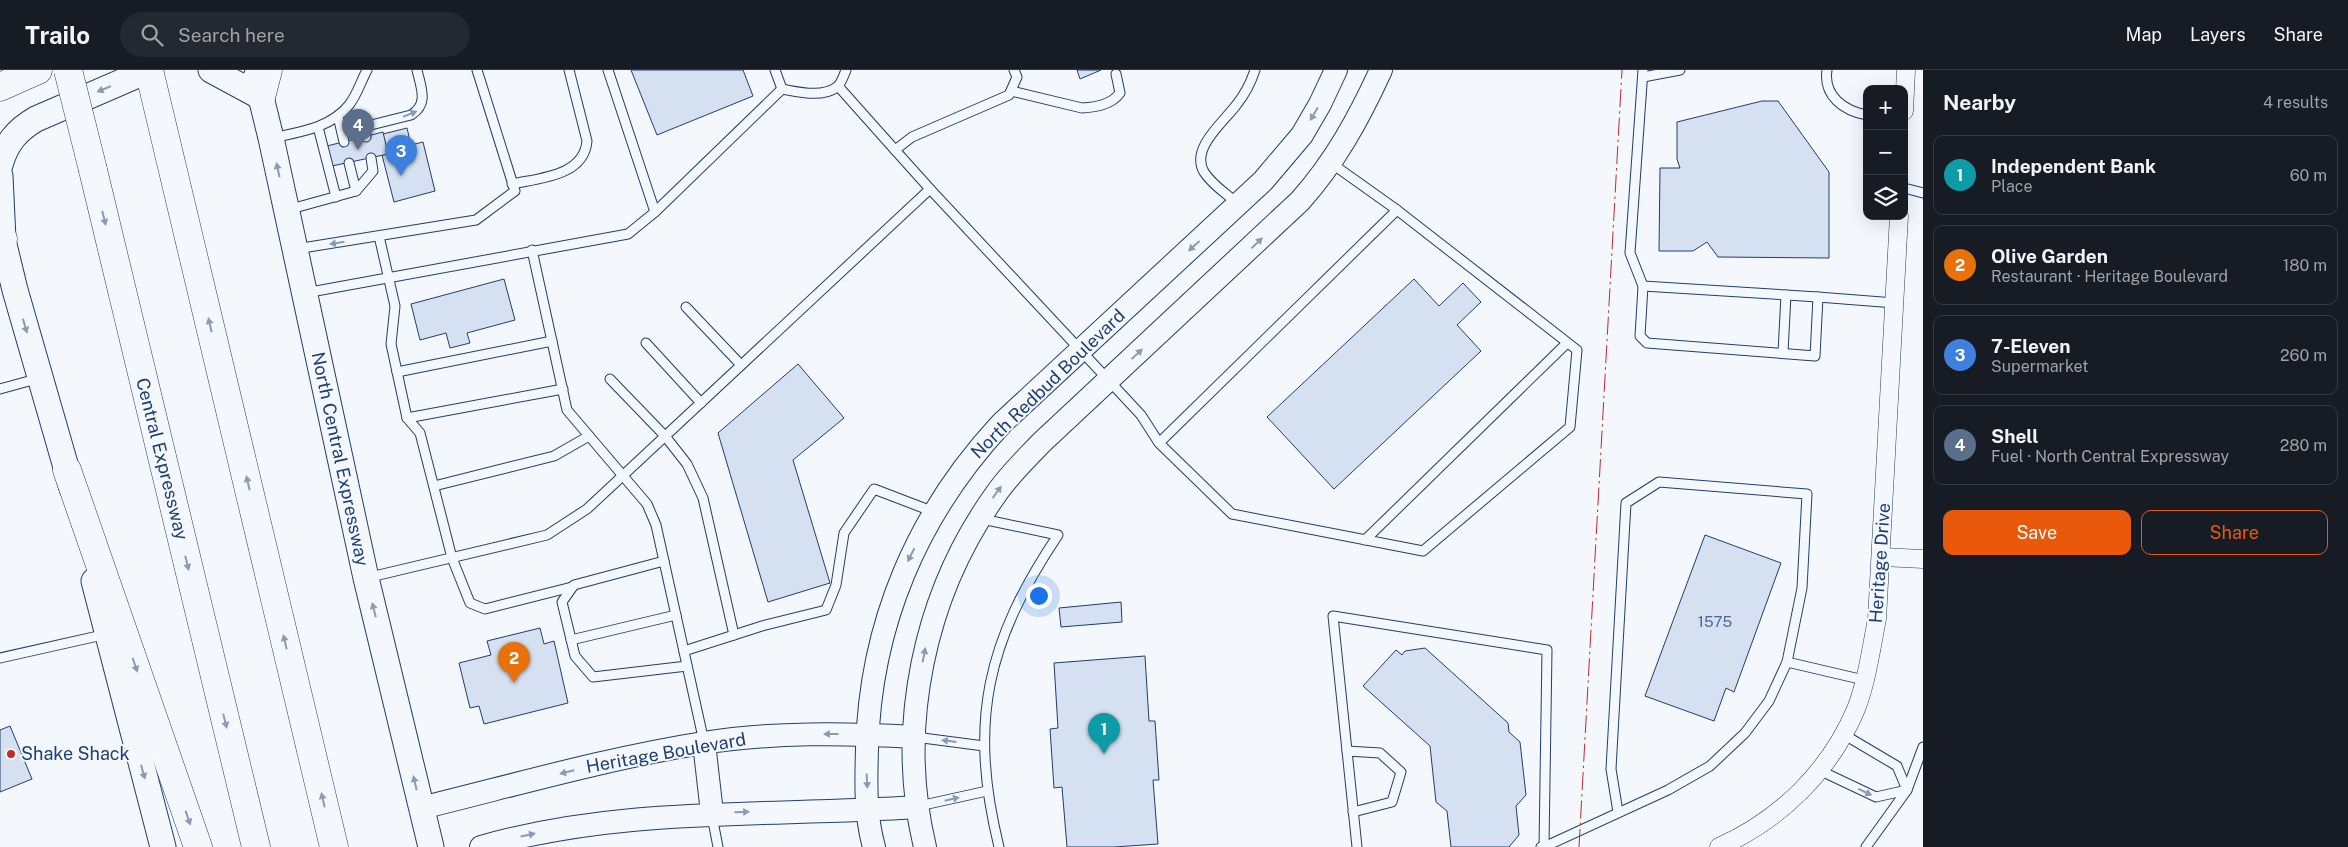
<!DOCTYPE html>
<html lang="en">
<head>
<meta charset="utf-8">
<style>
	:root { --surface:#171b24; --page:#242831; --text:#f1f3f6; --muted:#9ea1a6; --line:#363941; --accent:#ea580c }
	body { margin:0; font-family:"Public Sans",sans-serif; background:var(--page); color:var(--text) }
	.controls { position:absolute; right:15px; top:15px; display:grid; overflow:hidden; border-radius:10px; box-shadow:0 5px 20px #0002 }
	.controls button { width:45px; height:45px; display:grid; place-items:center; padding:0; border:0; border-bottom:1px solid var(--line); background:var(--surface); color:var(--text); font:25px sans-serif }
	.you { position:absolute; left:1038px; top:525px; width:18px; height:18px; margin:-12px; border:4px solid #fff; border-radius:50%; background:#1a73e8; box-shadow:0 0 0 8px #1a73e833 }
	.badge { display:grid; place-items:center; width:32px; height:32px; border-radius:50%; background:var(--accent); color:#fff; font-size:16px; font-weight:700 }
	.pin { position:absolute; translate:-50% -41px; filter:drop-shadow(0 1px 2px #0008) }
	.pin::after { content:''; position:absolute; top:26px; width:18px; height:15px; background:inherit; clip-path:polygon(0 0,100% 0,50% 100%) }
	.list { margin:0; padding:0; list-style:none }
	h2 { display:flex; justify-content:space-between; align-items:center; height:65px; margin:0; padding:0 20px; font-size:21px }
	h2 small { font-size:16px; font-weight:400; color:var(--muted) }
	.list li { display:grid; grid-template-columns:32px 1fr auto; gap:15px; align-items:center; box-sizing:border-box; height:80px; margin:0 10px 10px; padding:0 10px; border:1px solid var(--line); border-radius:10px }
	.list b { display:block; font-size:19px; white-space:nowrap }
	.list p { margin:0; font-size:16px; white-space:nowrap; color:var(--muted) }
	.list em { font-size:16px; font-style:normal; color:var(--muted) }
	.actions { display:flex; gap:10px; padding:15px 20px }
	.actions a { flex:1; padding:11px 0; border:1px solid var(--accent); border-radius:10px; text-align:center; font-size:18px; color:var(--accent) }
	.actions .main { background:var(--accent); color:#fff }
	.icon { flex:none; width:28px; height:28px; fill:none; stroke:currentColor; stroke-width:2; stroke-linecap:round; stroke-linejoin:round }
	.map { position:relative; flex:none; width:1923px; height:777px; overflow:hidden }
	header { display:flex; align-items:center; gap:30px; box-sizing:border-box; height:70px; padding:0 25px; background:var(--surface); border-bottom:1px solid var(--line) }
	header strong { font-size:24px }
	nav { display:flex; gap:28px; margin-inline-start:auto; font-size:18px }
	.search { width:350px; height:45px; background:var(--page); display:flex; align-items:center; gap:12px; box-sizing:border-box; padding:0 18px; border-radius:28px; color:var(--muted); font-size:19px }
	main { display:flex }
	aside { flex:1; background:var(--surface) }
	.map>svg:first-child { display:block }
	.building { fill:#d5e0f0; stroke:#1d3f73 }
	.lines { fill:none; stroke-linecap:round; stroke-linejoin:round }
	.service-casing { stroke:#1d3f73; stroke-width:11 }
	.minor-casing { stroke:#1d3f73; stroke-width:19 }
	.tertiary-casing { stroke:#1d3f73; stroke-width:24 }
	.secondary-casing { stroke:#1d3f73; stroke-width:27 }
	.trunk-casing { stroke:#1d3f73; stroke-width:29 }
	.motorway-casing { stroke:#1d3f73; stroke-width:29 }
	.service { stroke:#f4f7fb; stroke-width:9 }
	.minor { stroke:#f4f7fb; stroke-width:18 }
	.tertiary { stroke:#f4f7fb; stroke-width:22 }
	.secondary { stroke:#f4f7fb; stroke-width:25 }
	.trunk { stroke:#f4f7fb; stroke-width:28 }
	.motorway { stroke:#f4f7fb; stroke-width:28 }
	.motorway-bridge-casing { stroke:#1d3f73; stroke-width:29; stroke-linecap:butt }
	.motorway-bridge { stroke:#f4f7fb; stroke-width:28 }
	.power { stroke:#c62828; stroke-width:1; stroke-dasharray:18 4 2.5 4; stroke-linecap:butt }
	.oneway { fill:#889bb7 }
	.poi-dot { fill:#c62828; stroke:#f4f7fb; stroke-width:2 }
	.labels { text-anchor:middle; stroke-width:4; stroke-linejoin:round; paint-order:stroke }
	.number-label { font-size:15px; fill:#4b6792 }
	.street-label { font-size:18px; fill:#1d3f73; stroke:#f4f7fb }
	.poi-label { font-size:18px; fill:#1d3f73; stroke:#f4f7fb; text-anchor:start }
</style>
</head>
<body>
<header>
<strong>Trailo</strong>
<div class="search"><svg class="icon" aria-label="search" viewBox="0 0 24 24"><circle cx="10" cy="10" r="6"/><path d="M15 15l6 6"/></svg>Search here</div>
<nav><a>Map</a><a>Layers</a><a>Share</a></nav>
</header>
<main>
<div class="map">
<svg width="1923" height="777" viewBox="0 0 1923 777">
	<rect width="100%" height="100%" fill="#f4f7fb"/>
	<g class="building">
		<polygon points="631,0 743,0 753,26 657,65"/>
		<polygon points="1077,0 1101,0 1080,9"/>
		<polygon points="1762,31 1778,31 1829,102 1829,188 1718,187 1707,172 1693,181 1659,181 1660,98 1680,98 1677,89 1677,52"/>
		<polygon points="407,58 411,75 423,72 435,121 394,132 382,85 388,84 383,64"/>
		<polygon points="383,62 388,84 332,96 327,76"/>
		<polygon points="504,209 515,250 467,263 470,273 450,278 446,263 420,270 411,234"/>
		<polygon points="1414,209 1439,236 1463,213 1481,232 1457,255 1481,281 1334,419 1267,347"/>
		<polygon points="798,294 844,348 793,390 830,513 768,532 718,363"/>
		<polygon points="1705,465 1781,493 1734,622 1726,618 1714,651 1645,626"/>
		<polygon points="1121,532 1122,552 1061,557 1059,538"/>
		<polygon points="540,558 544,574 554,571 568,633 484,654 479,636 470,638 459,593 491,585 487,571"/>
		<polygon points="1425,578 1508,653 1509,662 1520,672 1526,725 1516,736 1519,765 1509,777 1451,777 1447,741 1436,732 1430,676 1363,616 1396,580 1402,585 1405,581"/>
		<polygon points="1145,586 1149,651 1155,651 1159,710 1153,710 1158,774 1114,777 1067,777 1062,717 1054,718 1050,659 1058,658 1054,593"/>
		<polygon points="10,656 32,709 0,722 0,660"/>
	</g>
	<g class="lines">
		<defs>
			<g id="service">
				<path d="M775,0L782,19C799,22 822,28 837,17C841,14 844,5 846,0"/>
				<polyline points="1643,0 1630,183 1643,216 1640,266 1647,273 1815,286 1818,227 1895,233"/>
				<path d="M1827,0C1823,26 1844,41 1867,45"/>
				<polyline points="1643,7 1680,0"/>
				<polyline points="838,16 895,80"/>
				<path d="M1011,21L1082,38C1096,37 1111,35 1120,23L1116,4"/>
				<polyline points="338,46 344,72"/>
				<polyline points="318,57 336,127"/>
				<path d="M363,57L411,45C429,34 421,18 417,0"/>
				<polyline points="342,62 363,57 366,67"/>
				<path d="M272,68C299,62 331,58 349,35C357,25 361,11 367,0"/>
				<polyline points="1331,93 1397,140"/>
				<path d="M512,114C540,108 584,106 587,71L569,0"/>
				<polyline points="1904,118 1923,123"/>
				<polyline points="930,119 895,80 912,67 1009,25 1017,7 1014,0"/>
				<polyline points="356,121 373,101 371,88"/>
				<path d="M1238,134C1227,124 1212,115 1204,102C1190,78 1224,52 1237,34C1245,24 1251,12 1255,0"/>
				<polyline points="287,140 356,121 349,93"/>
				<polyline points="655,142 782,19"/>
				<polyline points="379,166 395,236 391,274 407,348 420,363 452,488 470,533 485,539 572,517"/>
				<polyline points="296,179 476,150 515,121 477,0"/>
				<polyline points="532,180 567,340 647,434 656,455 704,672"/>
				<polyline points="1643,216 1818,227"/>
				<polyline points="305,223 628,164 655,142 608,0"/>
				<polyline points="686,237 741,295"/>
				<polyline points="646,273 701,333"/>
				<polyline points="1783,282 1786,225"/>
				<polyline points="397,302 552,271"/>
				<polyline points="610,309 665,366 687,394 703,428 734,565"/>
				<polyline points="0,319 40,308"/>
				<polyline points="407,348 563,319"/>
				<polyline points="434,416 554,386 589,366"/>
				<path d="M982,449L1058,465C987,571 968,651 999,777"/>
				<polyline points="1365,470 1567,273"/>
				<polyline points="664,491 574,515 562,532 575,586 593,607 687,596"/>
				<polyline points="366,508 547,465 587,439 930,119 1141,345 1159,373 1232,444 1423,481 1570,357 1577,280 1397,140 1159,373"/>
				<polyline points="571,570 676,545"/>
				<polyline points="684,581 762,556 826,540 836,515 844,463 874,419 934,442"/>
				<polyline points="0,588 107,564"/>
				<polyline points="915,667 984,676"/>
				<polyline points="1347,681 1380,683 1401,702 1392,732 1353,742"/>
				<polyline points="1821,701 1876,727 1907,720 1897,696 1843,664"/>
				<polyline points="919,736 987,721"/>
				<polyline points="1618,742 1611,699 1626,433 1659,412 1807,424 1802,518 1787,592"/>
				<polyline points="712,746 718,777"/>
				<polyline points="1357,777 1333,546 1547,580 1544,776 1541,777"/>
				<polyline points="1544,777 1668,720 1710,696 1745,663 1769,631 1787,592 1864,610"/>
				<polyline points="1866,777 1907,720 1923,677"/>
			</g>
			<g id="minor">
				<polyline points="1904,41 1906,0"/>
				<polyline points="1882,487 1923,489"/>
				<path d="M1719,777C1780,750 1830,701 1856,639C1867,611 1871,579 1877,549L1899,146"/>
			</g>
			<g id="tertiary">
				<polyline points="704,673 712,743"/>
				<path d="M421,738C515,715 608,688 703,673C773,662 844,663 915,667"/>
				<path d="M481,777C623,736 771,747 916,737"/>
				<path d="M874,777C865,746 866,711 867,679C870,555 917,444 1002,353L1263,111L1302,65L1320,34L1336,0"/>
				<path d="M925,777C896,657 924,524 996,424C1009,405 1025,390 1041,373L1300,131C1335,92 1359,48 1381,0"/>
			</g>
			<g id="secondary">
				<polyline points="211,0 261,27"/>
				<polyline points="256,7 271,68 366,508 431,777"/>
				<path d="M0,95C6,73 17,60 36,49L149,0"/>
				<polyline points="0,106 3,169"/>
				<polyline points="0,158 15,220 72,418"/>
				<polyline points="94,511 163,777"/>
			</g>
			<g id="trunk">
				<polyline points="0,17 38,0"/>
				<polyline points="261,27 268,0"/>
				<polyline points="0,167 3,169"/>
			</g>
			<g id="motorway">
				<polyline points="149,0 334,777"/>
				<polyline points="93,100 256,777"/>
				<polyline points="67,400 198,777"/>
			</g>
		</defs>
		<use href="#service" class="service-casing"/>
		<use href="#minor" class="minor-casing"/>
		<use href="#tertiary" class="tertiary-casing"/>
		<use href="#secondary" class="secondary-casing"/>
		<use href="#trunk" class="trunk-casing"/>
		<use href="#motorway" class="motorway-casing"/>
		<use href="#service" class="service"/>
		<use href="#minor" class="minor"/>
		<use href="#tertiary" class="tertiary"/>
		<use href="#secondary" class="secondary"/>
		<use href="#trunk" class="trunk"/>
		<use href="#motorway" class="motorway"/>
		<defs>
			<polyline id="motorway-bridge" points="68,0 93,100"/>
		</defs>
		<use href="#motorway-bridge" class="motorway-bridge-casing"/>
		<use href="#motorway-bridge" class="motorway-bridge"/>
		<polyline class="power" points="1579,777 1622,0"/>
	</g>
	<defs><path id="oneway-solid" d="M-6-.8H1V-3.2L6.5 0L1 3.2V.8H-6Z" transform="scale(1.25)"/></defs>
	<g class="oneway">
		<use href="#oneway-solid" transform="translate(104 19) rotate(157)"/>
		<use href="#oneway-solid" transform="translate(410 44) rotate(-22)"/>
		<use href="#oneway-solid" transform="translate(1314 44) rotate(121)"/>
		<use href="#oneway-solid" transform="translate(278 100) rotate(-102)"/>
		<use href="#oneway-solid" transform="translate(104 148) rotate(76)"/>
		<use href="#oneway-solid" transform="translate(337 173) rotate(171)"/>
		<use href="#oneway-solid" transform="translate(1257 173) rotate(-44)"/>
		<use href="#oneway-solid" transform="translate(1194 176) rotate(138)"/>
		<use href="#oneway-solid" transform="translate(210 255) rotate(-103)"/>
		<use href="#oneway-solid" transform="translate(25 256) rotate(74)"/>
		<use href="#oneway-solid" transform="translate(1137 284) rotate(-43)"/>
		<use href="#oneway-solid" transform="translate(248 413) rotate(-103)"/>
		<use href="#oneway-solid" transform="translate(997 422) rotate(-54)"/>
		<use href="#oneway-solid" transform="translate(911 485) rotate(117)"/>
		<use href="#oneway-solid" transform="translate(187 493) rotate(76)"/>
		<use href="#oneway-solid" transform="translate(374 540) rotate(-104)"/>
		<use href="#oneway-solid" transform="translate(285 572) rotate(-103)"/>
		<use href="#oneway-solid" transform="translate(924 585) rotate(-79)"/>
		<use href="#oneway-solid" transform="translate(135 595) rotate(71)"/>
		<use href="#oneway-solid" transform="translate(225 651) rotate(76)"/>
		<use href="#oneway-solid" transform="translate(831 664) rotate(-180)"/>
		<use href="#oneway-solid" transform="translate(949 671) rotate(-173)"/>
		<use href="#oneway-solid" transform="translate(143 702) rotate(75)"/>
		<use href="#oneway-solid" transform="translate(567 702) rotate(166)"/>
		<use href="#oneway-solid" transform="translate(867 711) rotate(87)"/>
		<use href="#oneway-solid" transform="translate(415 713) rotate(-103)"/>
		<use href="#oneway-solid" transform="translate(1865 722) rotate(25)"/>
		<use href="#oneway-solid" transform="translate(952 729) rotate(-13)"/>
		<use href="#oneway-solid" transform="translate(323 730) rotate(-103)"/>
		<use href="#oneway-solid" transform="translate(742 742) rotate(-1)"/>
		<use href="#oneway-solid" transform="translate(188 748) rotate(71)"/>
		<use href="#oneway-solid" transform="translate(528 765) rotate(-12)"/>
	</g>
	<circle class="poi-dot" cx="11" cy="684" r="5"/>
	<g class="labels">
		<g class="number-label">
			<text x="1715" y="557">1575</text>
		</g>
		<g class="street-label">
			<text transform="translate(1048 314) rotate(-44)" y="6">North Redbud Boulevard</text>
			<text transform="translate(162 389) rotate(76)" y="6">Central Expressway</text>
			<text transform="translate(340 389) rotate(78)" y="6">North Central Expressway</text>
			<text transform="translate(1880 493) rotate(-86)" y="6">Heritage Drive</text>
			<text transform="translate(666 683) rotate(-10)" y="6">Heritage Boulevard</text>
		</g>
		<g class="poi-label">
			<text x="21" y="690">Shake Shack</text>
		</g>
	</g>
</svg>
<div class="controls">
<button>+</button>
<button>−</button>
<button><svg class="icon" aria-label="layers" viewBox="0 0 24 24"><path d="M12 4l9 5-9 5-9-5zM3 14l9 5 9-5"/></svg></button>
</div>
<div class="you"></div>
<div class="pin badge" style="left:1104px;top:684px;background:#0f9aa8">1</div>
<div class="pin badge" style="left:514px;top:613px;background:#e8710a">2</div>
<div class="pin badge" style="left:401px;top:106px;background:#3f7fe0">3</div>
<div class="pin badge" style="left:358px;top:80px;background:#5c6f8a">4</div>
</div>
<aside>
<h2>Nearby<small>4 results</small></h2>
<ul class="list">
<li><span class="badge" style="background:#0f9aa8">1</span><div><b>Independent Bank</b><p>Place</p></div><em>60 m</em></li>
<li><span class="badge" style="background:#e8710a">2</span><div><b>Olive Garden</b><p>Restaurant · Heritage Boulevard</p></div><em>180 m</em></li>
<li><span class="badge" style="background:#3f7fe0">3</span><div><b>7-Eleven</b><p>Supermarket</p></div><em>260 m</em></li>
<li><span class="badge" style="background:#5c6f8a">4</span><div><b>Shell</b><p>Fuel · North Central Expressway</p></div><em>280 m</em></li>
</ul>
<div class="actions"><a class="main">Save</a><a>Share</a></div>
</aside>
</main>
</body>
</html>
